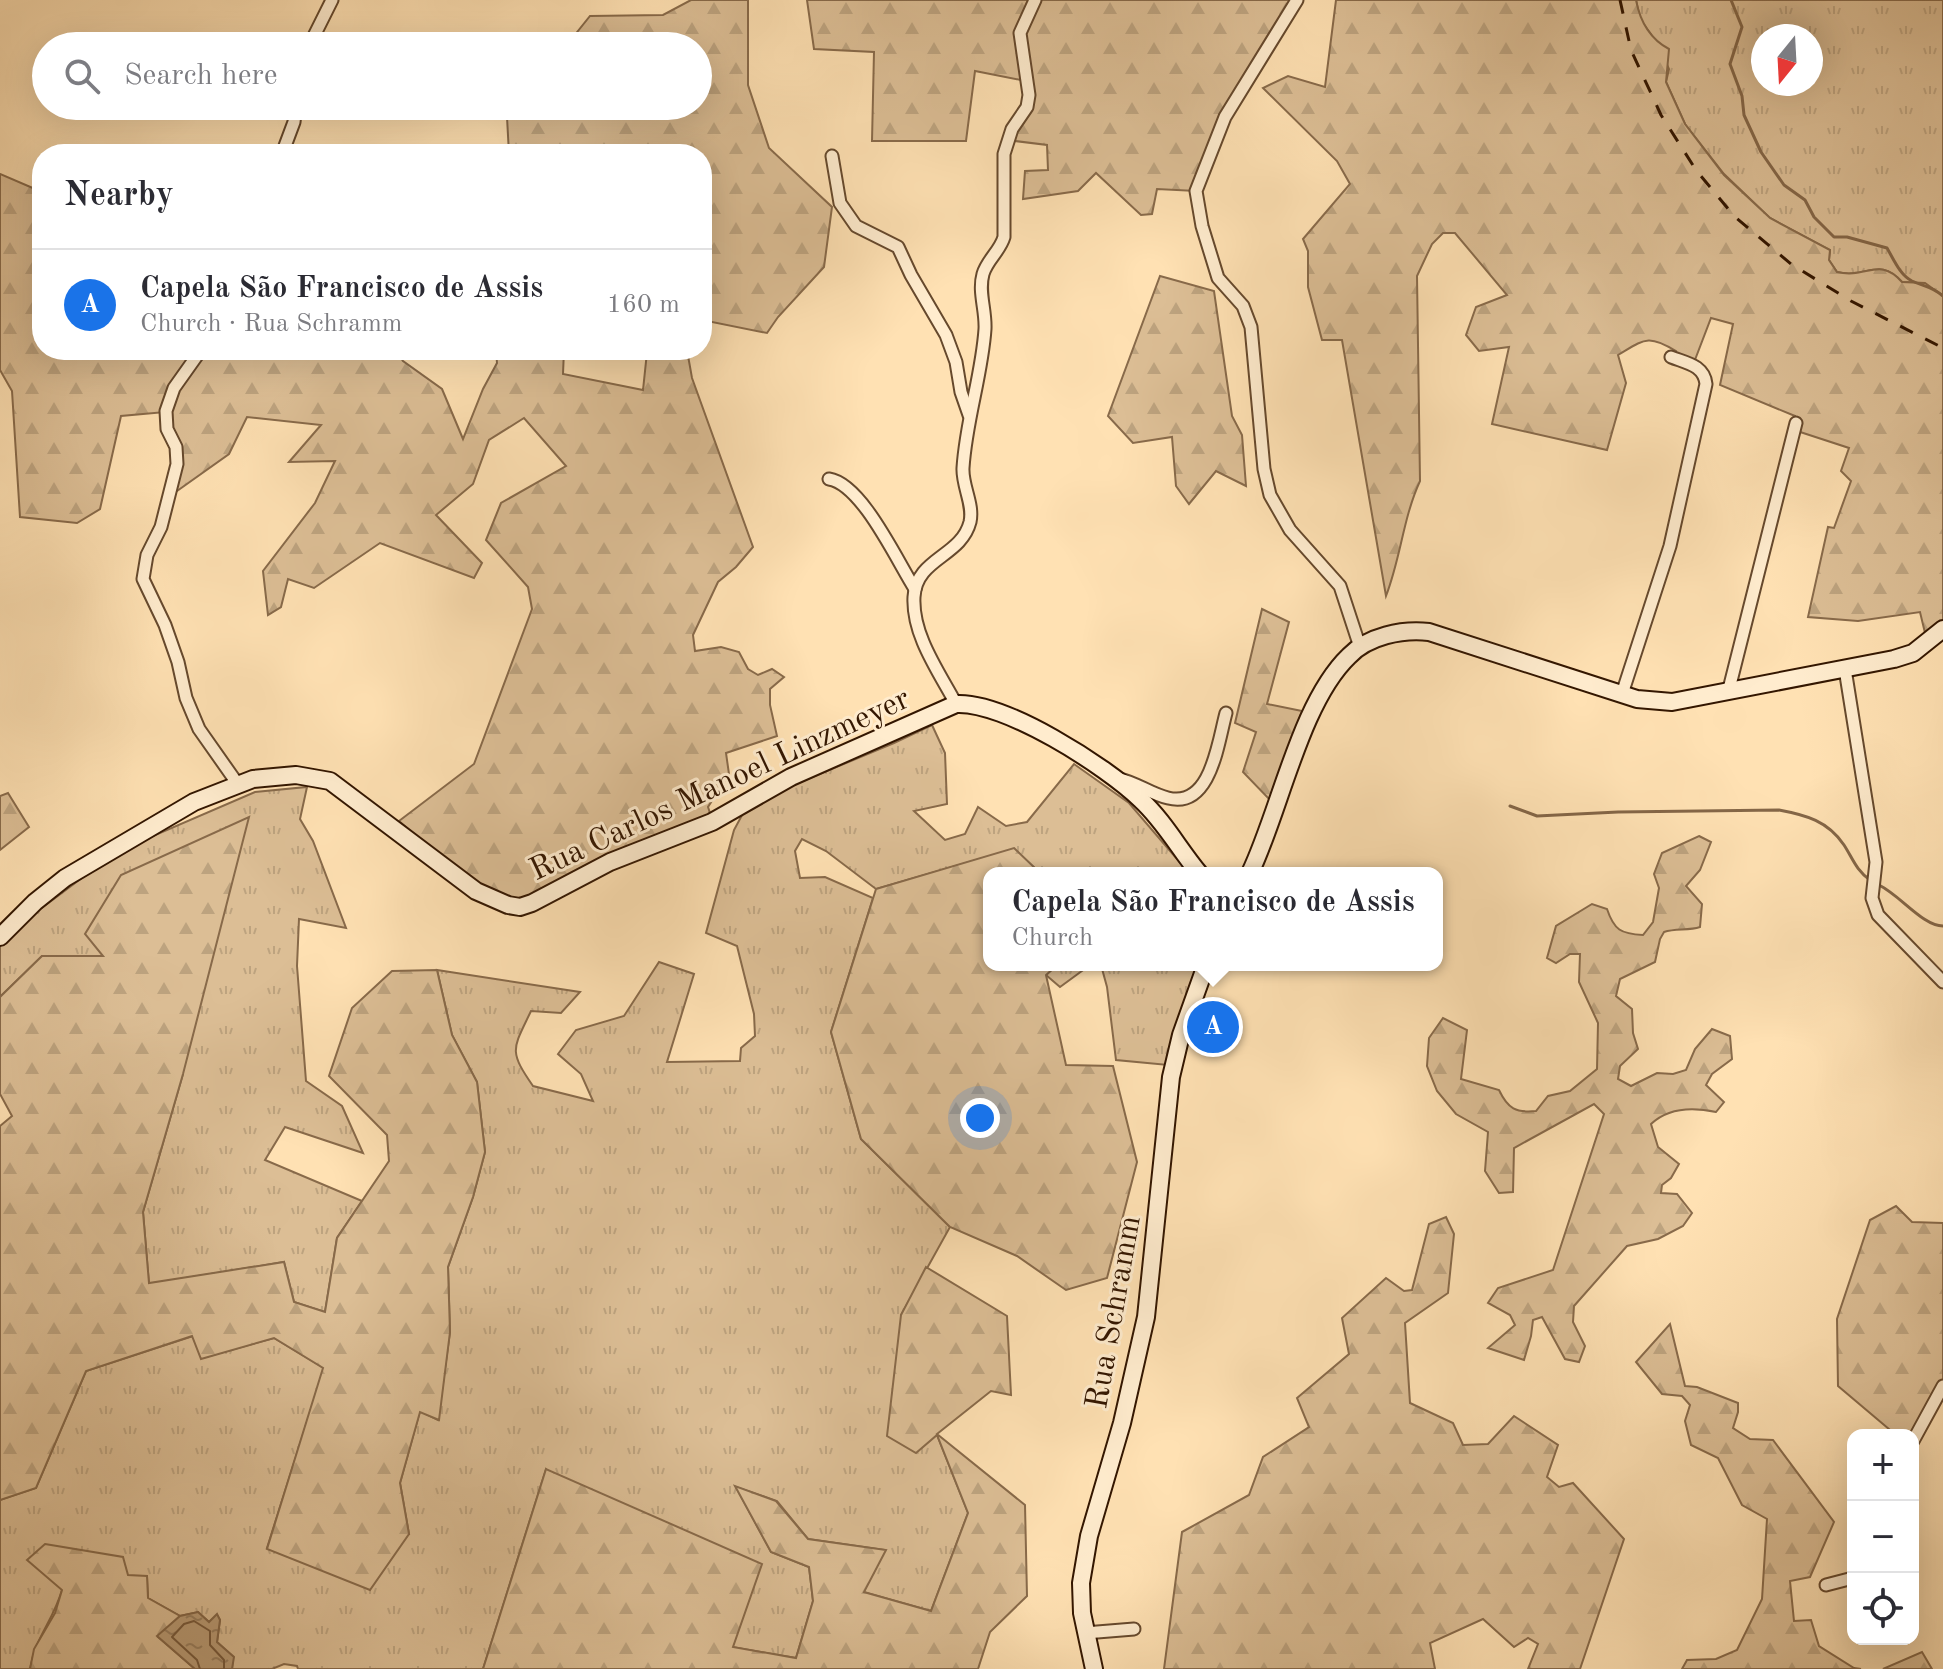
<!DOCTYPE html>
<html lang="en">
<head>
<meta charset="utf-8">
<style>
	:root { --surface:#fff; --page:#f2f2f3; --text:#2b2b33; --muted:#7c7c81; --line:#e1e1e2; --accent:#1a73e8 }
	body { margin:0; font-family:"Old Standard TT",serif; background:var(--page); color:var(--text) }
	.controls { position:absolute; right:24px; bottom:24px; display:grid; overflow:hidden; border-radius:16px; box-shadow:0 8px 32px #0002 }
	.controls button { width:72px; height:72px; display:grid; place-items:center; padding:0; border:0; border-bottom:2px solid var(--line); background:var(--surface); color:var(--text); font:40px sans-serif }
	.compass { position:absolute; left:1751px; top:24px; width:72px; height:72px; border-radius:50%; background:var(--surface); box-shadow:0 8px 32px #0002; rotate:198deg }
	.you { position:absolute; left:980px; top:1118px; width:28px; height:28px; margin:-20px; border:6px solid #fff; border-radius:50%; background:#1a73e8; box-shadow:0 0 0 12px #1a73e833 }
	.badge { display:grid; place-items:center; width:52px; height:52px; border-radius:50%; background:var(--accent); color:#fff; font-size:26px; font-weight:700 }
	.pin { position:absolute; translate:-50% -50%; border:4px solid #fff; box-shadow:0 2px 8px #0006 }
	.popup { position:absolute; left:983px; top:867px; width:460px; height:104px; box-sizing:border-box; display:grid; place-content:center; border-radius:16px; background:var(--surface); filter:drop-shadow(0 2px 6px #0005); font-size:26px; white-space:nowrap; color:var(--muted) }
	.popup b { font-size:30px; color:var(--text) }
	.popup::after { content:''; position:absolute; left:50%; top:100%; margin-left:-16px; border:16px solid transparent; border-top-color:var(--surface) }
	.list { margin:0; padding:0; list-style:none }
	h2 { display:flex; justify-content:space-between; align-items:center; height:104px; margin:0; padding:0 32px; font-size:34px }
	h2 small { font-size:26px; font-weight:400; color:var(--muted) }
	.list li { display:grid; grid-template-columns:52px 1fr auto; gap:24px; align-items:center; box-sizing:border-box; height:112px; padding:0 32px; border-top:2px solid var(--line) }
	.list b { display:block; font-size:30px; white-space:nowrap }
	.list p { margin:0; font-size:26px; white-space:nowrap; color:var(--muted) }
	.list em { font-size:26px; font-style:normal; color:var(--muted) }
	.icon { flex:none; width:44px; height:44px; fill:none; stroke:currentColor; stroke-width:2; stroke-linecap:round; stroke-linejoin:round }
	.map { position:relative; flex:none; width:1943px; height:1669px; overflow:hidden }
	.search { position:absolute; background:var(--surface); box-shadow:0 8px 32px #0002; left:32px; top:32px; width:680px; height:88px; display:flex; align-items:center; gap:20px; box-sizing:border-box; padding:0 28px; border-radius:44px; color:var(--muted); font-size:30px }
	.panel { position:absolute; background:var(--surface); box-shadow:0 8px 32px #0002; left:32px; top:144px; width:680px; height:216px; border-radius:32px }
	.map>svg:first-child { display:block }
	.grass { fill:url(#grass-tufts); stroke:#886a4a; stroke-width:2; fill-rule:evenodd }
	.forest { fill:url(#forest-firs); stroke:#886a4a; stroke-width:2 }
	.water { fill:url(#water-ripples); stroke:#846647; stroke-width:2 }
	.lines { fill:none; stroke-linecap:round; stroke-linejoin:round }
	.shore { stroke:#76593b; stroke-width:2 }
	.stream { stroke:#846647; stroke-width:3 }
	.street-casing { stroke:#66492d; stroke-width:15 }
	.secondary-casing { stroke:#331600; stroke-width:20 }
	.street { stroke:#ffecce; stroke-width:11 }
	.secondary { stroke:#ffecce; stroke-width:16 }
	.rail { stroke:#331600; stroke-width:3; stroke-dasharray:14 14; stroke-linecap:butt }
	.labels { text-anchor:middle; stroke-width:6; stroke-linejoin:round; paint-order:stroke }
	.street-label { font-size:32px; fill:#331600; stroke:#ffecce }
</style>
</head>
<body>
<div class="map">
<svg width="1943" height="1669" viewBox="0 0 1943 1669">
	<defs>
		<pattern id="grass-tufts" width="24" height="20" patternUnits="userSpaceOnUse" patternTransform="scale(2)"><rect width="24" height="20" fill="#dcbe95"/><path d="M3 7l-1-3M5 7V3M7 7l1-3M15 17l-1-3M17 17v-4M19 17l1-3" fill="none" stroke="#bda37f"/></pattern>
		<pattern id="forest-firs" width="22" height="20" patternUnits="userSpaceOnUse" patternTransform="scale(2)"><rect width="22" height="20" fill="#dcbe95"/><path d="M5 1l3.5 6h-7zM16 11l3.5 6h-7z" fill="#bda37f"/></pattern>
		<pattern id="water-ripples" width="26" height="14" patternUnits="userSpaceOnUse" patternTransform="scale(2)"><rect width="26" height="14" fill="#ba9c76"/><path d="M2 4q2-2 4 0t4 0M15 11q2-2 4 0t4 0" fill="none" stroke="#987e5e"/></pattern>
	</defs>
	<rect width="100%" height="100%" fill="#ffe1b3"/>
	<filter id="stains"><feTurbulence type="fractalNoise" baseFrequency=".0025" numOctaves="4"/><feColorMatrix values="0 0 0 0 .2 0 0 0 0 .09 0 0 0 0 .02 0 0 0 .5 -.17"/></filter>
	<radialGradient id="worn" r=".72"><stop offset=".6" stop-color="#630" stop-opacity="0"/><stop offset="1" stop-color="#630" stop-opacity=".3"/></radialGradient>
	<g class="grass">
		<path d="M1636,0H1943V296C1932,286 1917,282 1902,282C1879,256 1866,279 1837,272L1829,260L1830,250L1770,218L1724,174L1685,124L1666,82L1669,69L1658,44L1640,19ZM1763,36H1811V84H1763Z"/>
		<path d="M932,725L945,753L947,804L914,811L945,840L965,834L978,807L1006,826L1027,822L1074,764L1129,803L1189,873H1040L1014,849L876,889L826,851L802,839L795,851L800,878L825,877L873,898L831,1032L861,1139L950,1227L901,1315L937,1435L968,1513L931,1611L863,1592L885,1550L808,1539L777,1501L736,1487L771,1552L809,1567L813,1601L796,1658L732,1647L546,1469L483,1669H298L297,1666L284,1664L272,1669H232L233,1657L217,1642L220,1620L217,1615L209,1622L198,1612L180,1616L148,1598L147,1577L62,1590C53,1621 35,1638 30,1669H0V1500L36,1488L86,1371L193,1336L202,1358L274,1338L324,1368L267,1548L409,1534L400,1483L420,1411L438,1420L450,1332L448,1267L473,1197L485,1152L477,1082L452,1035L437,970L580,992L561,1013L531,1011C513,1049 508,1050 533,1086L593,1101L581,1074L558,1054L576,1030L624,1016L659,962L694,974L667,1062L740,1061L741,1048L755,1036L754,1014L737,946L706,933L734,830L748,804L894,743Z"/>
		<polygon points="307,787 300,819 313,841 346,928 299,919 297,966 306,1081 342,1106 363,1153 285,1127 265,1160 362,1201 337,1238 325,1312 294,1302 284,1262 149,1284 143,1212 183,1074 103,956 42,956 0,997 0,944 11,931 118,851 255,792"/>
		<polygon points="1057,965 1090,965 1060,987 1046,975"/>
		<polygon points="1101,965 1201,965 1168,1065 1116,1060 1107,987"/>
	</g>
	<g class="forest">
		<polygon points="691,0 748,0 748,85 769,148 832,207 824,267 778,317 767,333 702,320 702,154 509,154 507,117 512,106 698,106 698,46 566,46 590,16 663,15"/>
		<polygon points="807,0 1297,0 1225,117 1196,191 1157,189 1152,214 1141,215 1096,173 1078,191 1023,199 1025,171 1048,170 1047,145 1007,140 1027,107 1026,81 975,71 966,141 872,141 874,52 814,49"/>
		<path d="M1336,0H1636C1640,21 1650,39 1669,49L1666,82L1685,124L1724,175L1770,218L1830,250L1829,260L1837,272C1867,279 1879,256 1902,282L1925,283L1943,296V625L1926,637L1920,612L1858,621L1808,617L1828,527L1834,528L1851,481L1841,471L1849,448L1794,430L1795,416L1720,385L1733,324L1711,318L1693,365L1674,358L1676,351C1648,334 1645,339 1618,355L1626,383L1607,450L1492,424L1509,347L1479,351L1466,335L1476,307L1507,295L1455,233H1443L1432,244L1417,276L1420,481C1403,518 1401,557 1386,596L1342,340H1322L1308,287V251L1303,239L1350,184L1337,161L1263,88L1288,76L1325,87Z"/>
		<polygon points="0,174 42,192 42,350 184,350 192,362 201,350 396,350 403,361 442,389 463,439 483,389 497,363 496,350 564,350 563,374 643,390 647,352 643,350 687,350 692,378 753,547 736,567 718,582 693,635 695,651 721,647 739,652 748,669 758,675 772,669 784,677 770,689 770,705 777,736 726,753 729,774 708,807 712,819 531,901 510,903 453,868 399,821 474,764 532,609 528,587 486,540 501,503 566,466 524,418 489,440 473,484 436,515 482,563 474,578 380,543 314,588 288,579 281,607 268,615 263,571 315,503 335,461 289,462 321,425 247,417 229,454 170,496 177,464 165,412 121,416 100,509 77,523 20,517 12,391 0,370"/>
		<polygon points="1160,276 1214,291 1232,416 1242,435 1246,486 1216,471 1189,504 1176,486 1172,437 1133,443 1108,416"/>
		<polygon points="1262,609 1289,622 1267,704 1302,711 1269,799 1243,772 1256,732 1235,723"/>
		<polygon points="8,793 29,827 0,850 0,796"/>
		<polygon points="249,817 183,1074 143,1212 149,1283 284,1262 294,1302 325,1312 337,1238 389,1161 387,1135 329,1076 352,1008 392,971 437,970 452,1035 477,1082 485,1152 473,1197 448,1267 450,1332 439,1420 420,1412 400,1483 409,1534 370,1590 267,1549 323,1368 274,1338 201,1359 192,1336 86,1371 36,1488 0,1500 0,1126 12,1116 0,1094 0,997 42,956 103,956 85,934 121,875"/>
		<path d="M1699,836L1711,842L1700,870L1686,886L1702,904L1700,927C1688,931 1676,928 1664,932L1660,939L1655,962L1620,979L1616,996L1632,1009L1633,1033L1638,1049L1620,1066L1618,1079L1631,1086L1657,1073L1673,1074L1686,1070L1695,1049L1712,1029L1730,1036L1732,1059L1712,1074L1706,1085L1724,1102L1716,1112C1693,1107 1669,1107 1651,1124L1658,1147L1679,1164L1671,1178L1662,1185L1661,1193L1677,1194L1692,1213L1683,1226L1658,1239L1627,1246L1574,1306L1573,1322L1585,1346L1579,1362L1565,1359L1542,1317L1533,1320L1531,1336L1524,1360L1488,1348L1515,1325L1510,1315L1488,1303L1498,1288L1553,1270L1604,1114L1594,1104L1514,1148L1513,1192L1499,1193L1485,1171L1488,1132L1456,1114L1437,1091L1427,1066L1429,1038L1443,1018L1467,1030L1461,1079L1499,1090C1508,1109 1516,1113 1536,1111L1548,1096L1570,1091L1597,1069L1598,1023L1579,982L1580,954H1570L1556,963L1547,958L1556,926L1592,904L1607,909C1614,930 1621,934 1643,935L1653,922L1659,888L1654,874L1662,853Z"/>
		<polygon points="1014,848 1040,873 989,873 989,965 1057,965 1046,975 1066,1065 1113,1066 1137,1162 1107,1278 1066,1290 1017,1256 950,1227 861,1139 831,1032 876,889"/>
		<polygon points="1896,1206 1912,1222 1943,1223 1943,1386 1913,1435 1896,1435 1838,1386 1837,1319 1870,1220"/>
		<polygon points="1446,1217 1454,1234 1448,1293 1405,1323 1410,1403 1453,1423 1463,1445 1488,1444 1514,1416 1558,1445 1547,1477 1559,1487 1573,1483 1624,1539 1580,1669 1528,1669 1538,1644 1528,1638 1514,1647 1483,1619 1430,1643 1435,1669 1164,1669 1182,1532 1249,1495 1263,1457 1309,1427 1297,1398 1349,1354 1342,1318 1386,1278 1404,1291 1412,1290 1429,1224"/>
		<polygon points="926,1267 1007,1316 1011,1395 991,1391 937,1434 1025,1505 1027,1596 990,1632 978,1669 483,1669 546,1469 762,1564 733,1647 796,1658 813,1601 809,1567 771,1552 735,1486 776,1501 808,1539 886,1550 864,1592 931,1611 968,1513 937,1435 916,1453 887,1436 901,1315"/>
		<polygon points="1670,1324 1685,1386 1697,1387 1738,1403 1738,1412 1733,1428 1750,1439 1773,1440 1834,1522 1810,1577 1790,1581 1794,1621 1811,1620 1819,1646 1854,1668 1861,1669 1682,1669 1687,1660 1716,1659 1737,1650 1762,1599 1767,1519 1742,1505 1718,1458 1691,1445 1685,1421 1690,1405 1682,1396 1662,1394 1636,1362"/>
		<polygon points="45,1544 123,1557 128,1575 147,1576 148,1598 180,1616 158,1637 195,1669 30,1669 34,1649 55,1613 62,1590 27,1560"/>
		<polygon points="1922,1652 1932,1669 1883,1669"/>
	</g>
	<polygon class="water" points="198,1612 209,1622 217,1614 220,1620 217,1642 234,1657 232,1669 195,1669 157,1636 180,1616"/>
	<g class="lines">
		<polyline class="shore" points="200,1669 197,1660 172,1637 184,1624 194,1621 210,1631 210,1645 224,1660 224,1669"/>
		<g class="stream">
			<path d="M1731,0L1742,27L1730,64L1742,96L1744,115L1761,152L1784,185L1805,200L1814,217L1834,237H1847L1887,248C1894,260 1900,275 1912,281C1925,287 1931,286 1943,296"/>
			<path d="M1510,806L1537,816L1618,812L1779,810C1806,815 1828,821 1844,845C1853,859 1856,870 1870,880"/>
			<path d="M1879,885C1901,896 1923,926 1943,926"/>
		</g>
		<defs>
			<g id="street">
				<polyline points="1297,0 1225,117 1196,191 1202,226 1218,278 1243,306 1251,327 1264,469 1270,495 1290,530 1340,586 1360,647"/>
				<polyline points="309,46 332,0"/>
				<polyline points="282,154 294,122 296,106"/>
				<polyline points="832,156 840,203 856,226 898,247 911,275 946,335 956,362 961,392 969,415"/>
				<polyline points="201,350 174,388 166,411 167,429 176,447 177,464 161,527 147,555 143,579 165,625 178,662 186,698 199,729 237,783"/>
				<path d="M829,479C862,484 897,561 915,589"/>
				<polyline points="1845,669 1876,862 1872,898 1878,915 1943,982"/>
				<polyline points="1728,693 1796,423"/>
				<path d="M1622,694L1670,546L1706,384C1704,365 1686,363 1671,357"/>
				<path d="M956,704C939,672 912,635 914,597C916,558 961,557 970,522C974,504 962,486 963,468C966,420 982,375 985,329C986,310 978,292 983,274C987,260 1000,251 1004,237V154L1012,129L1027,107L1029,95L1020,33L1035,0"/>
				<path d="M1120,779C1137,783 1151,794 1168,798C1211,809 1218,742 1226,713"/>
				<polyline points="1913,1441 1943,1386"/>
				<polyline points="1826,1585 1853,1578"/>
				<polyline points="1085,1633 1134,1629"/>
			</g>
			<g id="secondary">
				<path d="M1250,873C1280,811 1300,703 1349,656C1368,636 1402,629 1429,632L1637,699L1672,702L1894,659L1913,653L1943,629"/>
				<path d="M0,937L35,902L65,878L194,802L253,779L296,775L330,781L476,891L508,905L520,907L532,903L610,862L712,822L791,777L956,704C1004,701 1106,766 1141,800C1164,821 1179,849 1199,873"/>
				<polyline points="1094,1669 1082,1613 1081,1583 1089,1536 1122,1423 1146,1317 1171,1077 1181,1035 1206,965"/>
			</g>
		</defs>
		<use href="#street" class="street-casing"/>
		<use href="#secondary" class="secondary-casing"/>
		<use href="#street" class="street"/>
		<use href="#secondary" class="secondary"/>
		<polyline class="rail" points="1620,0 1631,50 1661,115 1696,170 1734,216 1791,264 1851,301 1943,348"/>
	</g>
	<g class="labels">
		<g class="street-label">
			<text transform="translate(719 783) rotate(-25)" y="11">Rua Carlos Manoel Linzmeyer</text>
			<text transform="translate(1112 1312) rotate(-80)" y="11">Rua Schramm</text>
		</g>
	</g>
	<rect width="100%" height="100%" filter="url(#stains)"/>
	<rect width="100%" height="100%" fill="url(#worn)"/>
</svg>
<div class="controls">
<button>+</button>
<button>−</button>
<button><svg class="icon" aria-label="locate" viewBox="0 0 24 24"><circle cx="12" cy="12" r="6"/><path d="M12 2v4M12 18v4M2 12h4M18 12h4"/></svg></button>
</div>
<svg class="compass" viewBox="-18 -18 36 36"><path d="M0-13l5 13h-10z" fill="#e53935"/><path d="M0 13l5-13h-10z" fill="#7c7c81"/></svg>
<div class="you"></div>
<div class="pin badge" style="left:1213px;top:1027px">A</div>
<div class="popup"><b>Capela São Francisco de Assis</b>Church</div>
<div class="search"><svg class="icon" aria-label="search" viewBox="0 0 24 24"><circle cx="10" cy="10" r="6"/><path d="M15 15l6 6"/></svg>Search here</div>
<section class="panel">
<h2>Nearby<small></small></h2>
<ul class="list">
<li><span class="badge">A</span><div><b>Capela São Francisco de Assis</b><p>Church · Rua Schramm</p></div><em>160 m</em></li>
</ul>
</section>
</div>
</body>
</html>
